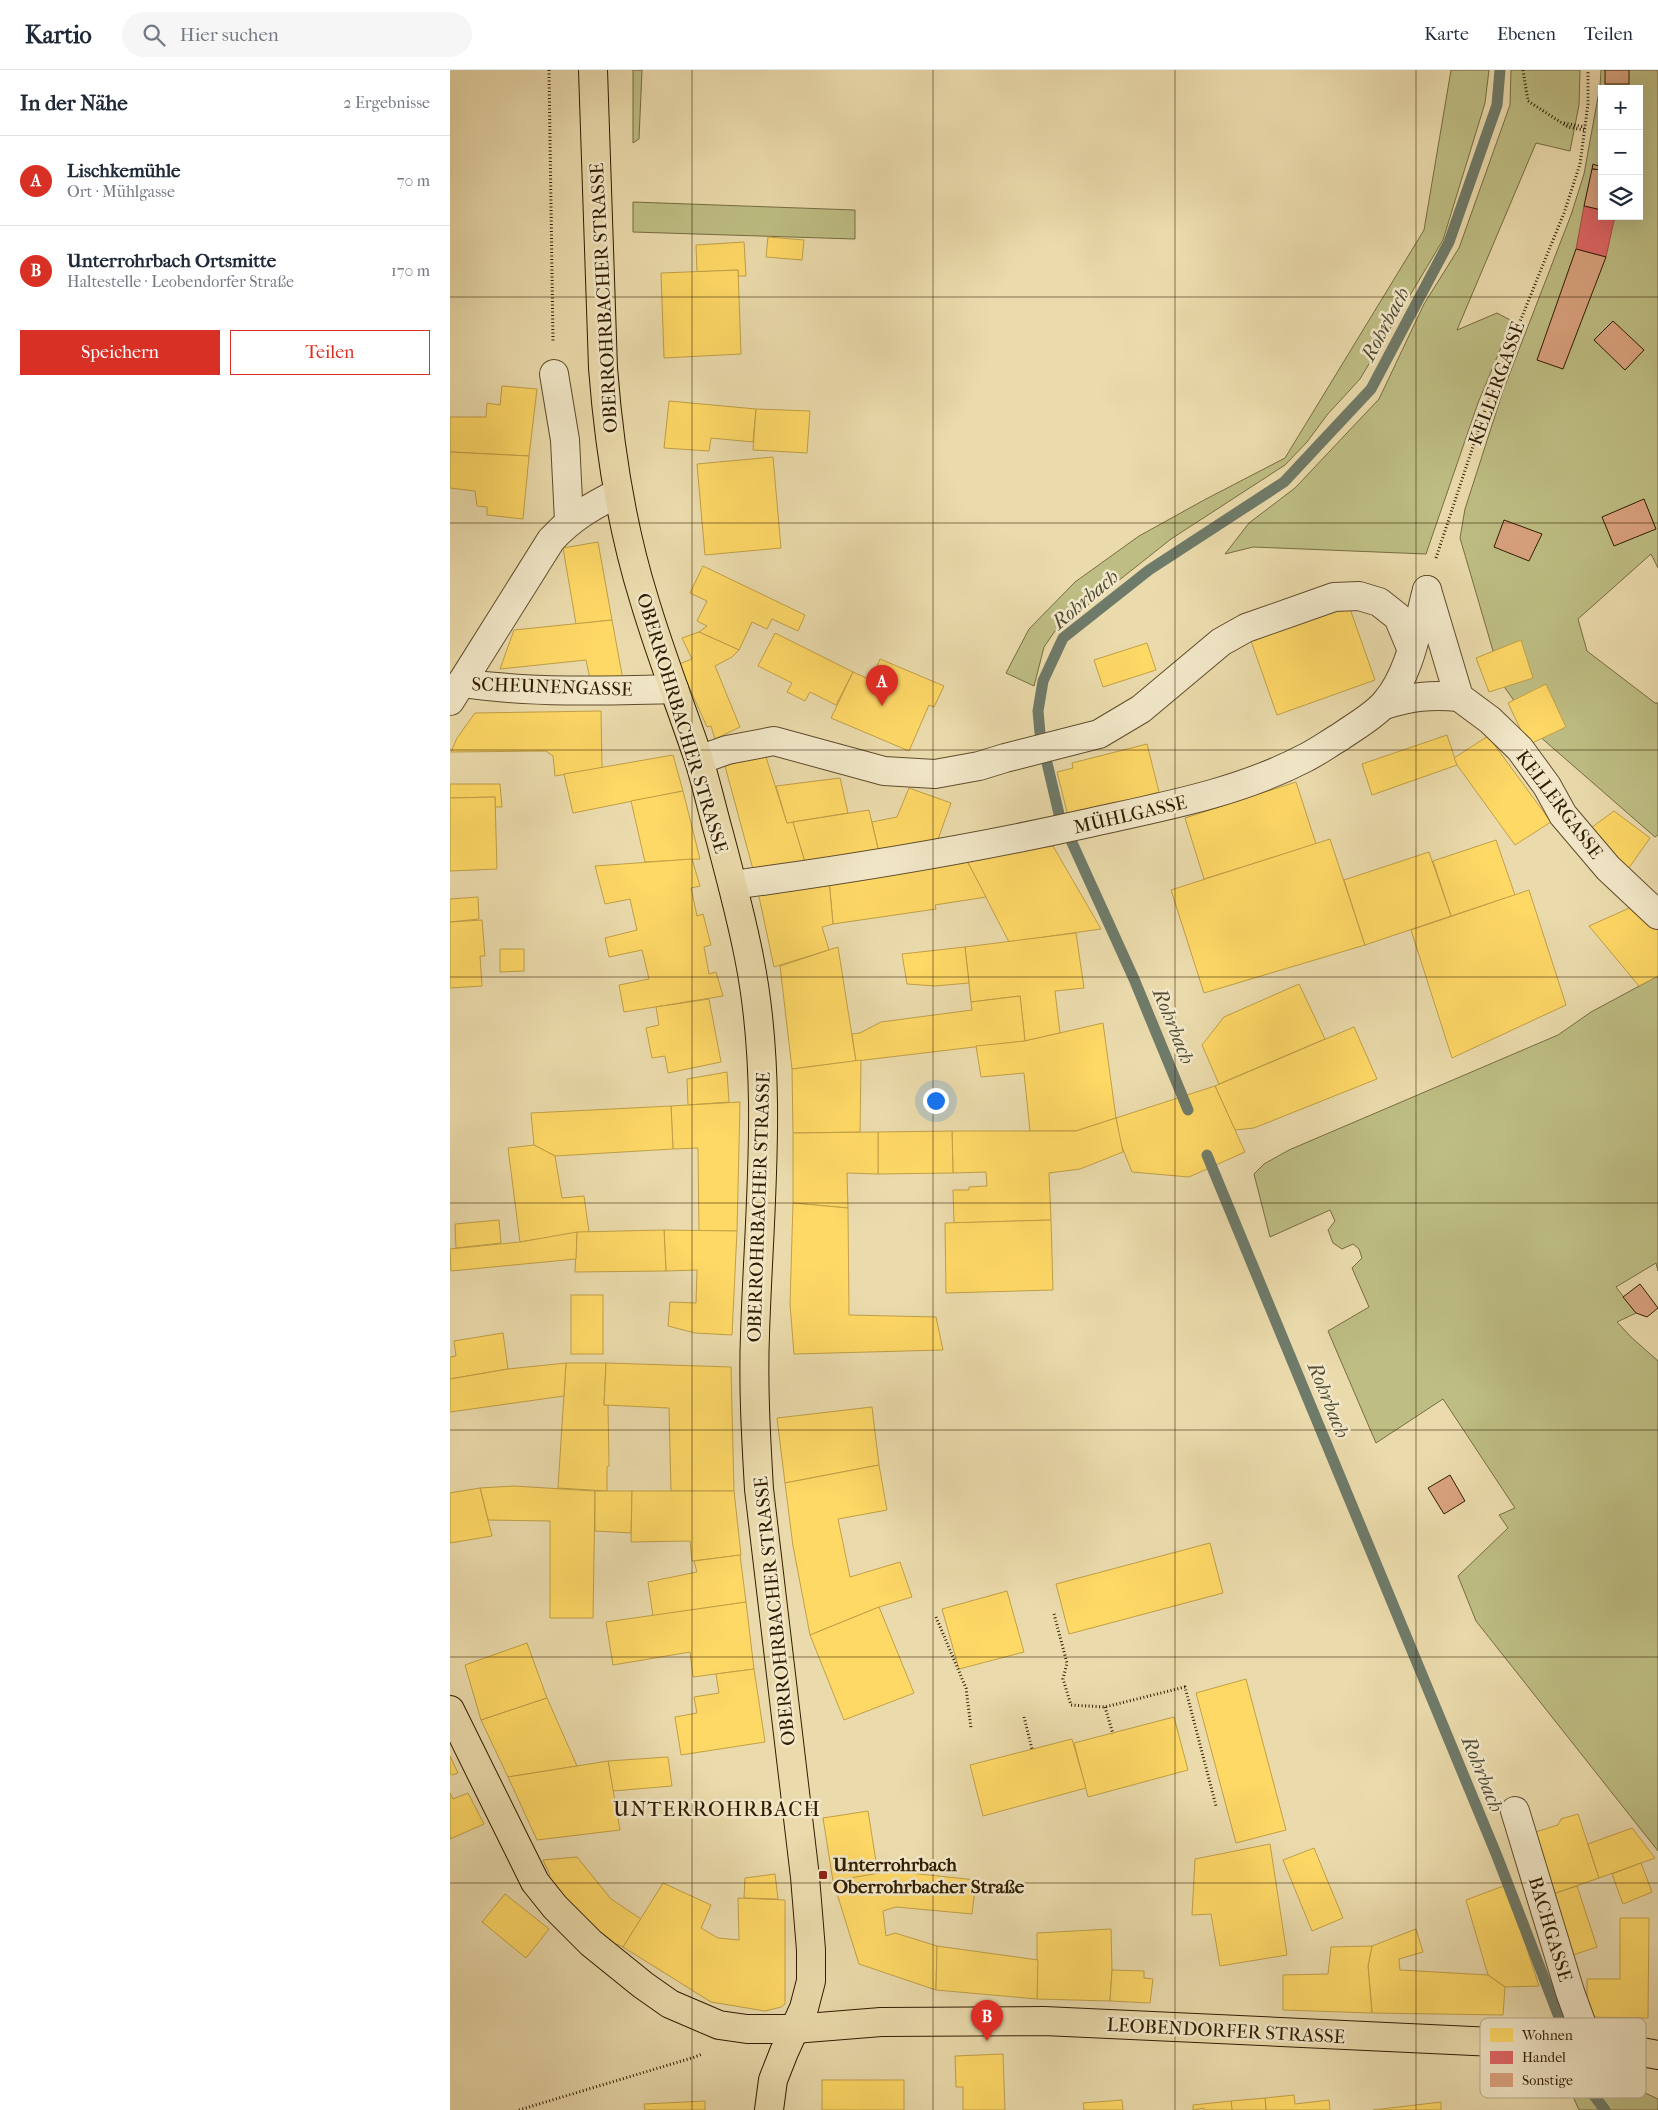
<!DOCTYPE html>
<html lang="de">
<head>
<meta charset="utf-8">
<style>
	:root { --surface:#fff; --page:#f6f6f7; --text:#1f2937; --muted:#747a83; --line:#e0e1e3; --accent:#d93025 }
	body { margin:0; font-family:"IM FELL French Canon",serif; background:var(--page); color:var(--text) }
	.controls { position:absolute; right:15px; top:15px; display:grid; overflow:hidden; border-radius:0px; box-shadow:0 5px 20px #0002 }
	.controls button { width:45px; height:45px; display:grid; place-items:center; padding:0; border:0; border-bottom:1px solid var(--line); background:var(--surface); color:var(--text); font:25px sans-serif }
	.you { position:absolute; left:485px; top:1030px; width:18px; height:18px; margin:-12px; border:4px solid #fff; border-radius:50%; background:#1a73e8; box-shadow:0 0 0 8px #1a73e833 }
	.badge { display:grid; place-items:center; width:32px; height:32px; border-radius:50%; background:var(--accent); color:#fff; font-size:16px; font-weight:700 }
	.pin { position:absolute; translate:-50% -41px; filter:drop-shadow(0 1px 2px #0008) }
	.pin::after { content:''; position:absolute; top:26px; width:18px; height:15px; background:inherit; clip-path:polygon(0 0,100% 0,50% 100%) }
	.list { margin:0; padding:0; list-style:none }
	h2 { display:flex; justify-content:space-between; align-items:center; height:65px; margin:0; padding:0 20px; font-size:21px }
	h2 small { font-size:16px; font-weight:400; color:var(--muted) }
	.list li { display:grid; grid-template-columns:32px 1fr auto; gap:15px; align-items:center; box-sizing:border-box; height:90px; padding:0 20px; border-top:1px solid var(--line) }
	.list b { display:block; font-size:19px; white-space:nowrap }
	.list p { margin:0; font-size:16px; white-space:nowrap; color:var(--muted) }
	.list em { font-size:16px; font-style:normal; color:var(--muted) }
	.actions { display:flex; gap:10px; padding:15px 20px }
	.actions a { flex:1; padding:11px 0; border:1px solid var(--accent); border-radius:0px; text-align:center; font-size:18px; color:var(--accent) }
	.actions .main { background:var(--accent); color:#fff }
	.icon { flex:none; width:28px; height:28px; fill:none; stroke:currentColor; stroke-width:2; stroke-linecap:round; stroke-linejoin:round }
	.map { position:relative; flex:none; width:1208px; height:2040px; overflow:hidden }
	header { display:flex; align-items:center; gap:30px; box-sizing:border-box; height:70px; padding:0 25px; background:var(--surface); border-bottom:1px solid var(--line) }
	header strong { font-size:24px }
	nav { display:flex; gap:28px; margin-inline-start:auto; font-size:18px }
	.search { width:350px; height:45px; background:var(--page); display:flex; align-items:center; gap:12px; box-sizing:border-box; padding:0 18px; border-radius:28px; color:var(--muted); font-size:19px }
	main { display:flex }
	aside { flex:1; background:var(--surface) }
	.map>svg:first-child { display:block }
	.green { fill:#bebe84; stroke:#776d42; fill-rule:evenodd }
	.homes { fill:#ffd966; stroke:#c1a047 }
	.shops { fill:#e06666; stroke:#ab5047 }
	.lines { fill:none; stroke-linecap:round; stroke-linejoin:round }
	.stream { stroke:#6f7b6a; stroke-width:11 }
	.building { fill:#daa37f; stroke:#301c00 }
	.minor-casing { stroke:#5f4c2b; stroke-width:30 }
	.major-casing { stroke:#301c00; stroke-width:30 }
	.path { stroke:#301c00; stroke-width:3; stroke-dasharray:1 2.5; stroke-linecap:butt }
	.minor { stroke:#f2e8c9; stroke-width:28 }
	.major { stroke:#ebdbac; stroke-width:28 }
	.grid { fill:none; stroke:#301c00; stroke-width:1; stroke-opacity:0.55 }
	.poi-dot { fill:#8f2418; stroke:#f2e8c9; stroke-width:2 }
	.labels { text-anchor:middle; stroke-width:5; stroke-linejoin:round; paint-order:stroke }
	.street-label { font-size:19px; fill:#301c00; stroke:#f2e8c9 }
	.poi-label { font-size:19px; font-weight:bold; fill:#301c00; stroke:#f2e8c9; text-anchor:start }
	.water-label { font-size:20px; font-style:italic; fill:#504b35; stroke:#f2e8c9 }
	.quarter-label { font-size:21px; letter-spacing:1px; fill:#301c00; stroke:#f2e8c9 }
	.key { fill:#f2e8c9; stroke:#b8ab8d; stroke-width:1 }
	.key-label { font-size:14px; fill:#301c00 }
</style>
</head>
<body>
<header>
<strong>Kartio</strong>
<div class="search"><svg class="icon" aria-label="search" viewBox="0 0 24 24"><circle cx="10" cy="10" r="6"/><path d="M15 15l6 6"/></svg>Hier suchen</div>
<nav><a>Karte</a><a>Ebenen</a><a>Teilen</a></nav>
</header>
<main>
<aside>
<h2>In der Nähe<small>2 Ergebnisse</small></h2>
<ul class="list">
<li><span class="badge">A</span><div><b>Lischkemühle</b><p>Ort · Mühlgasse</p></div><em>70 m</em></li>
<li><span class="badge">B</span><div><b>Unterrohrbach Ortsmitte</b><p>Haltestelle · Leobendorfer Straße</p></div><em>170 m</em></li>
</ul>
<div class="actions"><a class="main">Speichern</a><a>Teilen</a></div>
</aside>
<div class="map">
<svg width="1208" height="2040" viewBox="0 0 1208 2040">
	<rect width="100%" height="100%" fill="#ebdbac"/>
	<filter id="stains"><feTurbulence type="fractalNoise" baseFrequency=".004" numOctaves="4"/><feColorMatrix values="0 0 0 0 .2 0 0 0 0 .09 0 0 0 0 .02 0 0 0 .5 -.17"/></filter>
	<radialGradient id="worn" r=".72"><stop offset=".6" stop-color="#630" stop-opacity="0"/><stop offset="1" stop-color="#630" stop-opacity=".3"/></radialGradient>
	<g class="green">
		<polygon points="183,0 192,0 189,69 183,73"/>
		<polygon points="1001,0 1039,0 1035,33 993,170 910,309 877,345 857,372 835,395 721,469 605,561 594,577 584,616 556,603 579,559 625,512 689,466 756,429 835,388 974,160"/>
		<polygon points="1061,0 1130,0 1129,35 1120,81 1086,73 1007,260 1047,243 1062,251 1028,333 976,484 803,477 775,484 799,453 845,418 929,329 974,234 1009,178 1060,35"/>
		<path d="M1151,0H1208V498L1201,484L1128,549L1137,581L1205,633H1208V765L1205,767L1088,665L1053,615L1010,468L1015,439L1053,321L1121,145L1134,104L1150,16ZM1152,19H1189V146H1152Z"/>
		<polygon points="183,132 405,140 405,169 183,162"/>
		<polygon points="1208,906 1208,1201 1206,1193 1166,1217 1186,1243 1167,1252 1181,1267 1208,1291 1208,1781 1026,1551 1008,1506 1058,1458 1049,1445 1065,1438 993,1329 926,1373 878,1261 919,1237 902,1198 912,1188 909,1179 903,1174 892,1179 883,1173 878,1160 885,1151 880,1140 820,1167 804,1104 814,1094 839,1080 1108,965 1141,942"/>
		<polygon points="1120,2004 1154,2004 1208,2029 1208,2040 1129,2040 1117,2013"/>
	</g>
	<g class="homes">
		<polygon points="318,167 354,170 352,190 316,187"/>
		<polygon points="294,172 296,206 288,206 288,200 247,202 246,175"/>
		<polygon points="288,200 291,284 214,288 211,203"/>
		<polygon points="52,316 87,319 79,386 0,382 0,347 36,347 37,333 50,335"/>
		<polygon points="219,331 306,339 303,372 261,368 259,381 214,378"/>
		<polygon points="306,339 360,341 357,383 303,380"/>
		<polygon points="0,382 79,386 73,449 37,445 37,437 27,436 25,421 0,418"/>
		<polygon points="323,387 331,478 255,485 247,394"/>
		<polygon points="148,472 162,550 126,554 113,478"/>
		<polygon points="253,496 355,545 348,561 322,549 317,559 302,552 289,580 249,562 257,556 247,551 257,531 240,523"/>
		<polygon points="899,536 925,610 827,645 801,571"/>
		<polygon points="162,550 173,610 141,613 136,590 50,599 64,560"/>
		<polygon points="249,562 289,580 282,587 265,596 290,657 265,669 261,656 257,657 229,594 242,589 232,568"/>
		<polygon points="325,563 403,602 386,635 360,622 355,631 337,622 342,613 308,596"/>
		<polygon points="1071,570 1083,608 1039,622 1026,588"/>
		<polygon points="697,573 706,600 653,617 644,590"/>
		<polygon points="430,589 494,616 484,637 479,635 459,681 381,648 403,602 421,610"/>
		<polygon points="1096,614 1116,657 1078,675 1058,633"/>
		<polygon points="151,641 152,698 105,706 103,686 96,681 1,682 7,668 25,643"/>
		<polygon points="997,665 1007,695 922,725 912,694"/>
		<polygon points="1038,666 1101,752 1065,775 1007,695 1004,688"/>
		<polygon points="697,674 709,722 618,746 607,702 623,698 622,693"/>
		<polygon points="315,684 337,753 343,752 356,795 304,803 275,696"/>
		<polygon points="223,685 233,721 123,743 114,704"/>
		<polygon points="390,708 398,743 337,753 326,716"/>
		<polygon points="846,712 866,774 754,809 735,748"/>
		<polygon points="0,714 50,714 52,737 45,737 45,727 0,728"/>
		<polygon points="459,718 501,733 487,772 429,783 422,752 447,747"/>
		<polygon points="233,721 250,789 195,792 181,731"/>
		<polygon points="45,727 47,799 0,801 0,728"/>
		<polygon points="419,740 429,783 356,795 343,752"/>
		<polygon points="1164,741 1200,768 1176,802 1137,761"/>
		<polygon points="880,769 915,875 754,923 721,820"/>
		<polygon points="1046,770 1065,825 1001,846 983,791"/>
		<polygon points="603,776 651,859 559,872 516,789"/>
		<polygon points="979,782 1001,846 915,875 894,810"/>
		<polygon points="242,789 250,816 241,818 247,846 253,844 261,875 254,877 259,904 266,902 273,926 174,942 169,915 199,909 192,880 159,887 155,868 187,860 180,829 155,834 145,796"/>
		<polygon points="516,789 536,827 485,835 486,839 383,854 379,810"/>
		<polygon points="379,810 383,854 372,857 379,880 324,897 308,822"/>
		<polygon points="1079,820 1116,935 1002,988 961,860"/>
		<polygon points="28,827 29,849 0,852 0,829"/>
		<polygon points="1184,836 1208,859 1208,906 1189,916 1139,856"/>
		<polygon points="32,850 35,886 30,886 32,916 0,918 0,852"/>
		<polygon points="626,863 634,918 605,921 610,963 575,971 570,926 521,932 515,877"/>
		<polygon points="388,877 406,991 342,999 330,896"/>
		<polygon points="515,877 519,913 485,916 457,914 452,884"/>
		<polygon points="50,879 74,879 74,901 50,902"/>
		<polygon points="849,914 875,969 769,1014 752,975 774,947"/>
		<polygon points="570,926 575,971 406,991 402,964 410,963 431,952 522,940 521,932"/>
		<polygon points="259,929 271,992 218,1003 215,986 202,988 196,958 209,955 206,937"/>
		<polygon points="653,953 666,1048 626,1061 580,1061 574,1003 531,1007 526,976 575,971"/>
		<polygon points="904,957 927,1009 804,1058 785,1060 765,1016"/>
		<polygon points="411,990 410,1062 343,1063 342,999"/>
		<polygon points="277,1002 279,1032 238,1035 237,1009"/>
		<polygon points="765,1016 795,1082 739,1107 682,1102 670,1072 666,1048"/>
		<polygon points="290,1032 287,1161 249,1161 248,1078 223,1079 221,1036"/>
		<polygon points="221,1036 223,1079 105,1086 84,1075 81,1043"/>
		<polygon points="666,1048 673,1082 630,1099 599,1103 601,1150 504,1153 503,1120 519,1120 519,1117 537,1116 536,1102 503,1103 502,1061 626,1061"/>
		<polygon points="502,1061 503,1103 428,1104 428,1062"/>
		<polygon points="428,1062 428,1104 397,1103 398,1138 343,1133 343,1063"/>
		<polygon points="84,1075 105,1086 112,1128 134,1126 139,1162 70,1172 58,1078"/>
		<polygon points="343,1133 398,1138 399,1245 486,1247 493,1280 344,1284 340,1234"/>
		<polygon points="49,1150 51,1173 6,1178 5,1154"/>
		<polygon points="601,1150 603,1220 496,1223 495,1153"/>
		<polygon points="214,1160 287,1161 282,1265 245,1263 218,1256 220,1232 246,1233 247,1200 216,1201"/>
		<polygon points="214,1160 216,1201 125,1202 127,1162"/>
		<polygon points="127,1162 126,1189 1,1201 0,1179 70,1172"/>
		<rect x="121" y="1225" width="32" height="59"/>
		<polygon points="53,1263 58,1299 0,1309 0,1287 6,1286 4,1271"/>
		<polygon points="116,1293 156,1293 154,1335 158,1335 159,1396 157,1397 157,1421 108,1418"/>
		<polygon points="116,1293 114,1326 0,1342 0,1309 58,1299"/>
		<polygon points="156,1293 281,1297 284,1421 221,1421 219,1338 154,1335"/>
		<polygon points="422,1337 429,1395 335,1413 327,1348"/>
		<polygon points="429,1395 437,1440 388,1449 400,1507 450,1492 462,1527 429,1537 360,1565 343,1476 335,1413"/>
		<polygon points="64,1416 145,1421 143,1548 100,1548 100,1451 38,1450 30,1418"/>
		<polygon points="30,1418 42,1466 0,1473 0,1423"/>
		<polygon points="145,1421 182,1421 181,1463 145,1461"/>
		<polygon points="182,1421 284,1421 291,1485 242,1491 240,1471 181,1472"/>
		<polygon points="760,1473 773,1523 619,1564 606,1514"/>
		<polygon points="290,1485 296,1532 203,1546 198,1512 247,1502 244,1491"/>
		<polygon points="557,1521 574,1582 509,1599 492,1539"/>
		<polygon points="296,1532 304,1599 243,1607 240,1582 163,1595 156,1552"/>
		<polygon points="429,1537 464,1623 394,1650 360,1565"/>
		<polygon points="77,1573 97,1628 31,1650 15,1595"/>
		<polygon points="304,1599 315,1672 231,1685 225,1647 247,1643 244,1627 269,1623 266,1604"/>
		<polygon points="796,1609 836,1760 786,1773 746,1623"/>
		<polygon points="97,1628 127,1696 58,1707 31,1650"/>
		<polygon points="724,1647 738,1700 638,1727 624,1673"/>
		<polygon points="622,1669 636,1718 533,1746 520,1695"/>
		<polygon points="0,1686 8,1703 2,1705 0,1703"/>
		<polygon points="218,1687 222,1716 163,1721 158,1691"/>
		<polygon points="158,1691 170,1760 87,1770 58,1707"/>
		<polygon points="0,1723 3,1729 18,1723 34,1754 0,1769"/>
		<polygon points="418,1741 428,1804 383,1811 373,1748"/>
		<polygon points="1128,1744 1149,1808 1097,1826 1076,1765 1108,1755 1111,1749"/>
		<polygon points="1182,1758 1205,1788 1149,1808 1138,1774"/>
		<polygon points="820,1774 837,1885 770,1896 761,1844 742,1845 745,1789"/>
		<polygon points="864,1778 893,1848 862,1861 833,1790"/>
		<polygon points="127,1787 161,1829 191,1849 173,1877 167,1874 164,1876 119,1835 96,1808 100,1805 93,1790"/>
		<polygon points="1191,1793 1202,1822 1173,1834 1162,1804"/>
		<polygon points="441,1801 526,1810 522,1844 446,1837 433,1841 436,1866 445,1863 487,1876 486,1920 409,1894 383,1811"/>
		<polygon points="325,1804 328,1829 294,1828 295,1808"/>
		<polygon points="213,1813 261,1835 251,1858 268,1868 289,1870 288,1828 335,1830 335,1934 331,1937 315,1941 261,1932 173,1877"/>
		<polygon points="1056,1815 1089,1916 1055,1917 1038,1905 1016,1830"/>
		<polygon points="1127,1816 1147,1877 1117,1887 1097,1826"/>
		<polygon points="55,1824 99,1859 76,1888 32,1852"/>
		<polygon points="1170,1848 1199,1848 1198,1948 1137,1947 1137,1909 1170,1909"/>
		<polygon points="661,1859 662,1900 660,1931 587,1929 587,1863"/>
		<polygon points="966,1859 973,1882 949,1889 950,1900 1038,1905 1055,1917 1053,1945 922,1943 918,1896 922,1876"/>
		<polygon points="487,1876 588,1890 587,1929 486,1920"/>
		<polygon points="922,1876 918,1896 922,1943 833,1940 833,1905 878,1904 881,1877"/>
		<polygon points="662,1900 694,1901 694,1908 703,1909 700,1933 660,1931"/>
		<polygon points="553,1984 555,2040 513,2040 513,2017 506,2017 505,1986"/>
		<rect x="372" y="2010" width="82" height="30"/>
		<polygon points="844,2025 845,2034 879,2030 880,2040 816,2040 815,2028"/>
		<polygon points="815,2028 816,2040 782,2040 781,2031"/>
		<polygon points="672,2030 673,2040 634,2040 633,2033"/>
		<polygon points="255,2031 255,2040 195,2040 194,2034"/>
		<polygon points="781,2031 782,2040 754,2040 754,2038 743,2040 743,2035"/>
		<polygon points="991,2032 991,2040 923,2040"/>
	</g>
	<polygon class="shops" points="1134,136 1152,140 1152,146 1165,146 1156,187 1126,179"/>
	<g class="lines">
		<g class="stream">
			<polyline points="738,1040 684,909 609,744 590,663 588,641 593,611 613,568 699,500 834,412 921,319 999,172 1047,35 1050,0"/>
			<polyline points="757,1085 1047,1786 1134,2012 1155,2040"/>
		</g>
	</g>
	<g class="building">
		<rect x="1155" y="0" width="24" height="14"/>
		<polygon points="1152,80 1152,100 1142,99 1143,94 1148,96"/>
		<polygon points="1142,99 1152,100 1152,140 1134,136"/>
		<polygon points="1126,179 1156,187 1113,299 1087,290"/>
		<polygon points="1163,251 1194,280 1175,300 1144,270"/>
		<polygon points="1194,429 1206,459 1164,476 1152,447"/>
		<polygon points="1054,450 1092,464 1079,491 1044,477"/>
		<polygon points="1190,1214 1208,1238 1197,1247 1186,1243 1173,1227"/>
		<polygon points="1000,1405 1015,1431 994,1444 978,1418"/>
	</g>
	<g class="lines">
		<defs>
			<g id="minor">
				<polyline points="104,304 115,370 119,451"/>
				<polyline points="977,520 1009,627 1040,650 1070,679 1097,716 1113,745 1158,798 1208,845"/>
				<path d="M11,613C81,623 153,621 224,619"/>
				<path d="M0,631L101,470C121,448 142,436 168,423"/>
				<path d="M934,635C961,627 980,624 1009,627"/>
				<polyline points="249,690 277,680 324,671 434,701 485,704 529,696 555,688 649,664 691,639 771,572 796,558 884,527 909,526 929,532 948,547 961,578"/>
				<path d="M283,815C401,799 518,780 634,754C710,737 786,724 855,688C867,682 878,674 890,667C904,657 924,646 935,633C961,603 967,557 977,520"/>
				<polyline points="1065,1741 1120,1922 1140,1977"/>
			</g>
			<g id="major">
				<path d="M143,0L153,298C159,376 171,455 194,529C210,583 230,634 248,687C256,712 262,739 269,764C280,805 291,846 299,887C324,1012 309,1138 305,1264C303,1316 306,1367 309,1419L355,1807L361,1880V1911L354,1938L334,1982L323,2010L319,2040"/>
				<polyline points="0,1640 85,1812 105,1837 141,1873 193,1915 220,1934 269,1955 297,1959 344,1959 431,1952 594,1951 1132,1976 1181,1980 1208,1985"/>
			</g>
		</defs>
		<use href="#minor" class="minor-casing"/>
		<use href="#major" class="major-casing"/>
		<g class="path">
			<polyline points="99,0 103,272"/>
			<polyline points="1073,0 1078,31 1118,57 1134,60"/>
			<polyline points="1114,53 1135,57"/>
			<polyline points="986,488 1039,328 1114,143 1130,94 1138,34 1138,0"/>
			<polyline points="604,1544 617,1593 613,1609 621,1635 655,1637 735,1617 766,1736"/>
			<polyline points="486,1547 516,1618 521,1658"/>
			<polyline points="655,1637 663,1664"/>
			<polyline points="574,1647 582,1679"/>
			<polyline points="69,2040 245,1987 252,1984"/>
		</g>
		<use href="#minor" class="minor"/>
		<use href="#major" class="major"/>
	</g>
	<path class="grid" d="M242,0V2040M483,0V2040M725,0V2040M966,0V2040M0,227H1208M0,453H1208M0,680H1208M0,907H1208M0,1133H1208M0,1360H1208M0,1587H1208M0,1813H1208"/>
	<rect class="poi-dot" x="368" y="1800" width="10" height="10" rx="2.5"/>
	<g class="labels">
		<g class="street-label">
			<text transform="translate(153 228) rotate(-93)" y="7">OBERROHRBACHER STRASSE</text>
			<text transform="translate(1046 313) rotate(-70)" y="7">KELLERGASSE</text>
			<text transform="translate(102 616) rotate(2)" y="7">SCHEUNENGASSE</text>
			<text transform="translate(233 653) rotate(73)" y="7">OBERROHRBACHER STRASSE</text>
			<text transform="translate(1110 734) rotate(53)" y="7">KELLERGASSE</text>
			<text transform="translate(680 744) rotate(-13)" y="7">MÜHLGASSE</text>
			<text transform="translate(308 1137) rotate(-88)" y="7">OBERROHRBACHER STRASSE</text>
			<text transform="translate(324 1541) rotate(-96)" y="7">OBERROHRBACHER STRASSE</text>
			<text transform="translate(1101 1859) rotate(73)" y="7">BACHGASSE</text>
			<text transform="translate(776 1960) rotate(3)" y="7">LEOBENDORFER STRASSE</text>
		</g>
		<g class="poi-label">
			<text x="383" y="1801">Unterrohrbach<tspan x="383" dy="22">Oberrohrbacher Straße</tspan></text>
		</g>
		<g class="water-label">
			<text transform="translate(935 254) rotate(-62)" y="7">Rohrbach</text>
			<text transform="translate(635 529) rotate(-40)" y="7">Rohrbach</text>
			<text transform="translate(724 956) rotate(68)" y="7">Rohrbach</text>
			<text transform="translate(879 1330) rotate(68)" y="7">Rohrbach</text>
			<text transform="translate(1033 1704) rotate(68)" y="7">Rohrbach</text>
		</g>
		<g class="quarter-label">
			<text x="267" y="1746">UNTERROHRBACH</text>
		</g>
	</g>
	<rect x="1030" y="1948" width="166" height="80" rx="8" class="key"/>
	<rect x="1040" y="1958" width="23" height="14" fill="#ffd966"/>
	<rect x="1040" y="1981" width="23" height="13" fill="#e06666"/>
	<rect x="1040" y="2003" width="23" height="14" fill="#daa37f"/>
	<g class="key-label">
		<text x="1072" y="1970">Wohnen</text>
		<text x="1072" y="1992">Handel</text>
		<text x="1072" y="2015">Sonstige</text>
	</g>
	<rect width="100%" height="100%" filter="url(#stains)"/>
	<rect width="100%" height="100%" fill="url(#worn)"/>
</svg>
<div class="controls">
<button>+</button>
<button>−</button>
<button><svg class="icon" aria-label="layers" viewBox="0 0 24 24"><path d="M12 4l9 5-9 5-9-5zM3 14l9 5 9-5"/></svg></button>
</div>
<div class="you"></div>
<div class="pin badge" style="left:432px;top:636px">A</div>
<div class="pin badge" style="left:537px;top:1971px">B</div>
</div>
</main>
</body>
</html>
